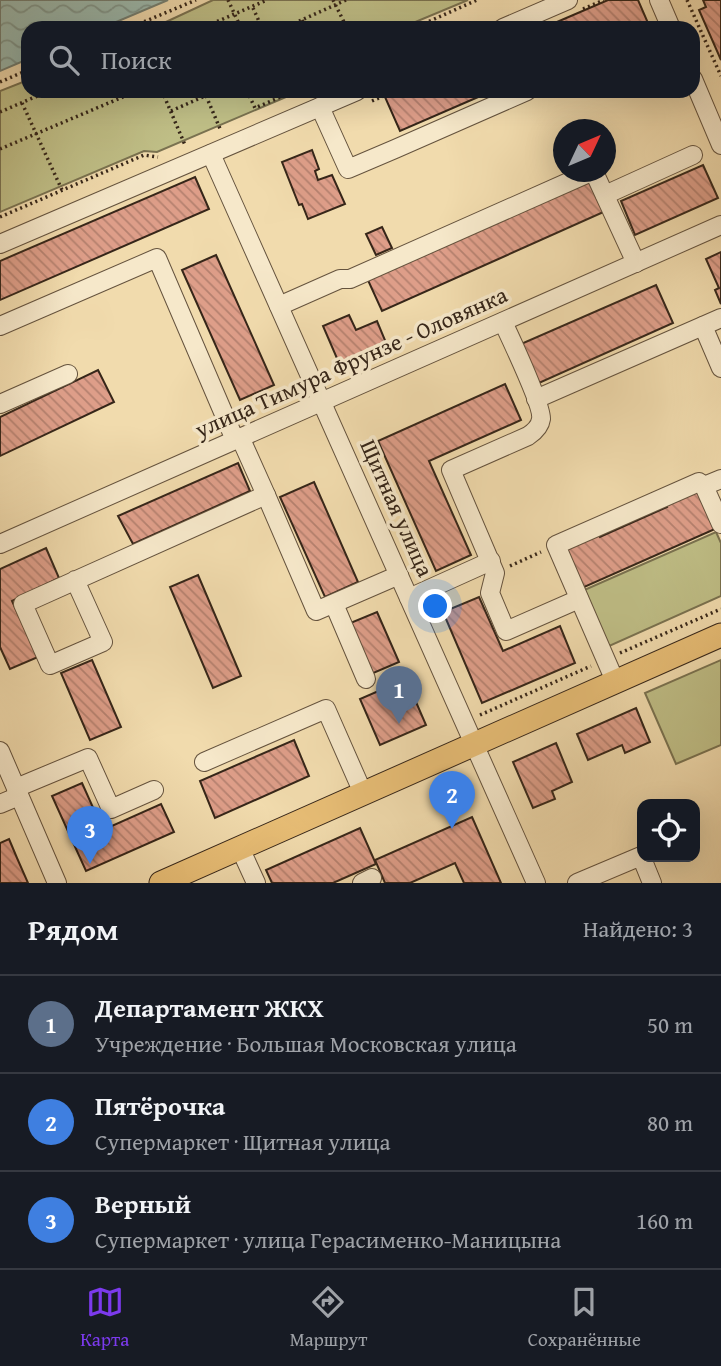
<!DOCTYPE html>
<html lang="ru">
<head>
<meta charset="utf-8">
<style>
	:root { --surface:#171b24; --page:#20242c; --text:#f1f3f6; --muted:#9ea1a6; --line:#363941; --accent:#7c3aed }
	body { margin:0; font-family:"Gentium Book Plus",serif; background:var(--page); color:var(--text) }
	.controls { position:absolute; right:21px; bottom:21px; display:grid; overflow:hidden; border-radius:14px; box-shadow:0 7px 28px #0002 }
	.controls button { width:63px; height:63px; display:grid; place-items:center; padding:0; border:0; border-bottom:2px solid var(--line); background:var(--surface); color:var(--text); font:35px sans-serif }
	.compass { position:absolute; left:553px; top:119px; width:63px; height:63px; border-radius:50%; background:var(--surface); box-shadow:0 7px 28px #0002; rotate:46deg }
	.you { position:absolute; left:436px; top:607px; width:24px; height:24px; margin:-18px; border:5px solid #fff; border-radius:50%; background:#1a73e8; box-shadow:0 0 0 10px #1a73e833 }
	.badge { display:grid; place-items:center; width:46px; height:46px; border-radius:50%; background:var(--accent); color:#fff; font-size:23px; font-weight:700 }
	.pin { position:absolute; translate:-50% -58px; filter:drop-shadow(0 2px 4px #0008) }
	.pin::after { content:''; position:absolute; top:37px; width:24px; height:21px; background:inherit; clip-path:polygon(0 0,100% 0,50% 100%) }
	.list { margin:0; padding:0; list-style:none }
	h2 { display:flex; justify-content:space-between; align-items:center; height:91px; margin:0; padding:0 28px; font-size:30px }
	h2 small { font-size:23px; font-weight:400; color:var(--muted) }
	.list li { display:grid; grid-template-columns:46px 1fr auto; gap:21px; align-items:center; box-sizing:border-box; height:98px; padding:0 28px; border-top:2px solid var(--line) }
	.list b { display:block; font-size:26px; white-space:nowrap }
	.list p { margin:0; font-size:23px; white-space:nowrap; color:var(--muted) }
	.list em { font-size:23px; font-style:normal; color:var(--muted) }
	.icon { flex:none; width:38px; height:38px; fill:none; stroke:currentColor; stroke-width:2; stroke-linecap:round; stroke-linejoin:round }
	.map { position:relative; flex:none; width:721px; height:883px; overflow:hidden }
	.search { position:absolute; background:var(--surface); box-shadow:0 7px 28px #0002; left:21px; right:21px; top:21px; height:77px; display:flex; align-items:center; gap:18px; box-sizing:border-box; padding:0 24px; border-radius:21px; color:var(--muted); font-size:26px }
	.sheet { height:385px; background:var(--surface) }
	nav { display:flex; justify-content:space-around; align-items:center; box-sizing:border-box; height:98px; border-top:2px solid var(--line); background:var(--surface); font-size:19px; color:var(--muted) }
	nav a { display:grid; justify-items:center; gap:4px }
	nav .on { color:var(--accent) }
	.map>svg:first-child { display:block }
	.park { fill:#bfbe86; stroke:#7a7250; stroke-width:2 }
	.water { fill:url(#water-waves); stroke:#737f73; stroke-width:2 }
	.building { fill:url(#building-back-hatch); stroke:#362619; stroke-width:2 }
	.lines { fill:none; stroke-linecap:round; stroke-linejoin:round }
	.minor-casing { stroke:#65533e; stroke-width:20 }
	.major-casing { stroke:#362619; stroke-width:25 }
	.path { stroke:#362619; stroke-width:3.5; stroke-dasharray:2 3.5; stroke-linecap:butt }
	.minor { stroke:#f6e8ca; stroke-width:18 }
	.major { stroke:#e8be76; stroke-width:23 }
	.labels { text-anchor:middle; stroke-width:7; stroke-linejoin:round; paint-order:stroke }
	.street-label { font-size:23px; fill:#362619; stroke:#f6e8ca }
</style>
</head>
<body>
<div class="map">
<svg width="721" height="883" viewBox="0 0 721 883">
	<defs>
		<pattern id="water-waves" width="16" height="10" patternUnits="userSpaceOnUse" patternTransform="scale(1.75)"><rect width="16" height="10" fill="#9bbaaf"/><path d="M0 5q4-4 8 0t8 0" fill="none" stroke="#7f978e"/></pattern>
		<pattern id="building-back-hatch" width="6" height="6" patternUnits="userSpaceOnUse" patternTransform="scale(1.75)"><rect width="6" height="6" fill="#de9e89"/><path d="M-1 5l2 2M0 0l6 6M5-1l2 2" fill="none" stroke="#b5816f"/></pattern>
	</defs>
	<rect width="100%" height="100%" fill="#f1dbad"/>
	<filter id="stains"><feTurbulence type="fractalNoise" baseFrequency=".00286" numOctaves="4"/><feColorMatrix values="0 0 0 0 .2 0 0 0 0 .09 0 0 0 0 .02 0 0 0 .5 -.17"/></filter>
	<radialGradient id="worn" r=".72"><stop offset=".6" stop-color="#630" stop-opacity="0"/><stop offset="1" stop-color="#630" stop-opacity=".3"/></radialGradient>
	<g class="park">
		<polygon points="213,0 468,0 401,28 153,28"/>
		<polygon points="28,80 28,91 300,91 157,152 144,151 0,212 0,91"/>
		<polygon points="716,532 721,543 721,596 607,647 582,591"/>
		<polygon points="721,660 721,745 676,764 645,693"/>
	</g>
	<polygon class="water" points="0,0 168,0 102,28 28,28 28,59 0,71"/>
	<g class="building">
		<polygon points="608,0 638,0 648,23 638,28 543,28"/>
		<polygon points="703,0 721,0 721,60 699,10 706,7"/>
		<polygon points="398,91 492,91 400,131 385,97"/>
		<polygon points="312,150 319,169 315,171 318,180 332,175 345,204 308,219 302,204 299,205 282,162"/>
		<polygon points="703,165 718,198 635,235 621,201"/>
		<polygon points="195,177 209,209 0,300 0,261"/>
		<polygon points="593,177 608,210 382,311 367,278"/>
		<polygon points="382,227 392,248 376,255 366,234"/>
		<polygon points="721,252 721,304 715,290 719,288 706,259"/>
		<polygon points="216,255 274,385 240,400 182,270"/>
		<polygon points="656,285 673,323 539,383 521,344"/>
		<polygon points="349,315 356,330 377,321 389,350 342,370 323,326"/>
		<polygon points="98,370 114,402 0,456 0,417"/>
		<polygon points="505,384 521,420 429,461 471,555 436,571 378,441"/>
		<polygon points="238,463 250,491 133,544 118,516"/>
		<polygon points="314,482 358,582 325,597 280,497"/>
		<polygon points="697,488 715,529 582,588 565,547 598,532 600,537 667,507 665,503"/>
		<polygon points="46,548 59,578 12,601 38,657 10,669 0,647 0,569"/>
		<polygon points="198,575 241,676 213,688 170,587"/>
		<polygon points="479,597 503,651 560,626 575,663 482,703 443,612"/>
		<polygon points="377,612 399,662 371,674 348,624"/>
		<polygon points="92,660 121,727 90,740 61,673"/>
		<polygon points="406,679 426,725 380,745 360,699"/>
		<polygon points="636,708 650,742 625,753 622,745 588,760 577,734"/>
		<polygon points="294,740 309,776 215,818 200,781"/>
		<polygon points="556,743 572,782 552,791 555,799 533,808 513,762"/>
		<polygon points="82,783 103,830 161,804 174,832 86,871 52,796"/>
		<polygon points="472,817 501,883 464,883 455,863 410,883 385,883 375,860"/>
		<polygon points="360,828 376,864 333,883 272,883 266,870"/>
		<polygon points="9,839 17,858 28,883 0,883 0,843"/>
	</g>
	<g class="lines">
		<defs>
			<g id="minor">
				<polyline points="659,0 671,28"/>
				<polyline points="503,28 568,0"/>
				<polyline points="693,79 721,145"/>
				<polyline points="320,107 348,169 395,149 527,91"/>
				<polyline points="211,154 536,883"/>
				<polyline points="594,172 636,263"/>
				<polyline points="605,195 693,155"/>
				<polyline points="0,244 357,91"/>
				<polyline points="279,306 340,279 350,279 591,172"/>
				<path d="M503,322C510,337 543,407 541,419C540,427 534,432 528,436L451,470L495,573L490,593L506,631L579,599"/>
				<polyline points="0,326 157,258 235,440"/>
				<polyline points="703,326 721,368"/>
				<polyline points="536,399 721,318"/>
				<polyline points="0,404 68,374"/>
				<polyline points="704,486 721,479"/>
				<polyline points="266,495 316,611 399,575"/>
				<polyline points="0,544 721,225"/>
				<polyline points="75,580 103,642 50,665 23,604 266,495 240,437"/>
				<polyline points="409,598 491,561"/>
				<polyline points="334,604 366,679"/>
				<polyline points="615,681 556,545 699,482 704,486 721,524"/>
				<polyline points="0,751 57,883"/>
				<polyline points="204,762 326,709 363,793"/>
				<polyline points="16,788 88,758 111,809 154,790"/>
				<polyline points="0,804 19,796"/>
				<polyline points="240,848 256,883"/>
				<polyline points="362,883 372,878"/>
				<polyline points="577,883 641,856 652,883"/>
			</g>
			<polyline id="major" points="161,883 721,635"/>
		</defs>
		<use href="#minor" class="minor-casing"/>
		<use href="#major" class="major-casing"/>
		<g class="path">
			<polyline points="228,0 241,28"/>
			<polyline points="333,0 347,28"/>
			<polyline points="687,0 721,76"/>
			<polyline points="253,8 262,28"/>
			<polyline points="583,9 604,0"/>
			<polyline points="302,20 306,28"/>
			<polyline points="129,28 196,0"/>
			<polyline points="202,28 267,0"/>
			<polyline points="284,28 346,0"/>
			<polyline points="354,28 357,27"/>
			<polyline points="414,28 477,0"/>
			<polyline points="0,82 28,70"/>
			<polyline points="162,91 185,145"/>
			<polyline points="204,91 221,131"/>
			<polyline points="247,91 255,108 292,92 291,91"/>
			<polyline points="372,101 395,91"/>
			<polyline points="22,103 62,190"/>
			<polyline points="171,111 216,91"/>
			<polyline points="0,112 49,91"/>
			<polyline points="0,149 137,91"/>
			<polyline points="0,217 144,155 158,157"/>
			<polyline points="510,566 541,552"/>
			<polyline points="620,653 721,609"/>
			<polyline points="480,715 591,666"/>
		</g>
		<use href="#minor" class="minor"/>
		<use href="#major" class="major"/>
	</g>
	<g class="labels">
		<g class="street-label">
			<text transform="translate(351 362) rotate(-24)" y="8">улица Тимура Фрунзе - Оловянка</text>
			<text transform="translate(397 508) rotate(66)" y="8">Щитная улица</text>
		</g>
	</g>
	<rect width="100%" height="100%" filter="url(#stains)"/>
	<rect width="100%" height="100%" fill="url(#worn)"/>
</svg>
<div class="controls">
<button><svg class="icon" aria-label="locate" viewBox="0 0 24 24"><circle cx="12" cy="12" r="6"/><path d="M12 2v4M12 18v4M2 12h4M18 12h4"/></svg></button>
</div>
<svg class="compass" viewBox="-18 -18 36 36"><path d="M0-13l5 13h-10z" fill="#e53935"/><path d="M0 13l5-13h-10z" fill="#9ea1a6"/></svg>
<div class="you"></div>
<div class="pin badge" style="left:399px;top:724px;background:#5c6f8a">1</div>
<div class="pin badge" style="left:452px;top:829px;background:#3f7fe0">2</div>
<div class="pin badge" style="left:90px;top:864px;background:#3f7fe0">3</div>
<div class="search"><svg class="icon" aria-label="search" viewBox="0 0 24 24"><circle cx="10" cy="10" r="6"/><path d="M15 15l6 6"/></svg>Поиск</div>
</div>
<section class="sheet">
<h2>Рядом<small>Найдено: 3</small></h2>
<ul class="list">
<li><span class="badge" style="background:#5c6f8a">1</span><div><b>Департамент ЖКХ</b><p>Учреждение · Большая Московская улица</p></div><em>50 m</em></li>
<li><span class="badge" style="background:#3f7fe0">2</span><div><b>Пятёрочка</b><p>Супермаркет · Щитная улица</p></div><em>80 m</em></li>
<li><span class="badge" style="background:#3f7fe0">3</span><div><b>Верный</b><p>Супермаркет · улица Герасименко-Маницына</p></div><em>160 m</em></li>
</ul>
</section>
<nav>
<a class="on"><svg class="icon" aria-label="map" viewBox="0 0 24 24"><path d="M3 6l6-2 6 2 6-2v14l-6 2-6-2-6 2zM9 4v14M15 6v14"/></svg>Карта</a>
<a><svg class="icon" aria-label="directions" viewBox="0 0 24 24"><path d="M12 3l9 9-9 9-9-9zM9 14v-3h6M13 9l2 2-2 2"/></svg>Маршрут</a>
<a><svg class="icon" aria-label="saved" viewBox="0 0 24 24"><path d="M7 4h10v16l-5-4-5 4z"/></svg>Сохранённые</a>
</nav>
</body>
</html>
